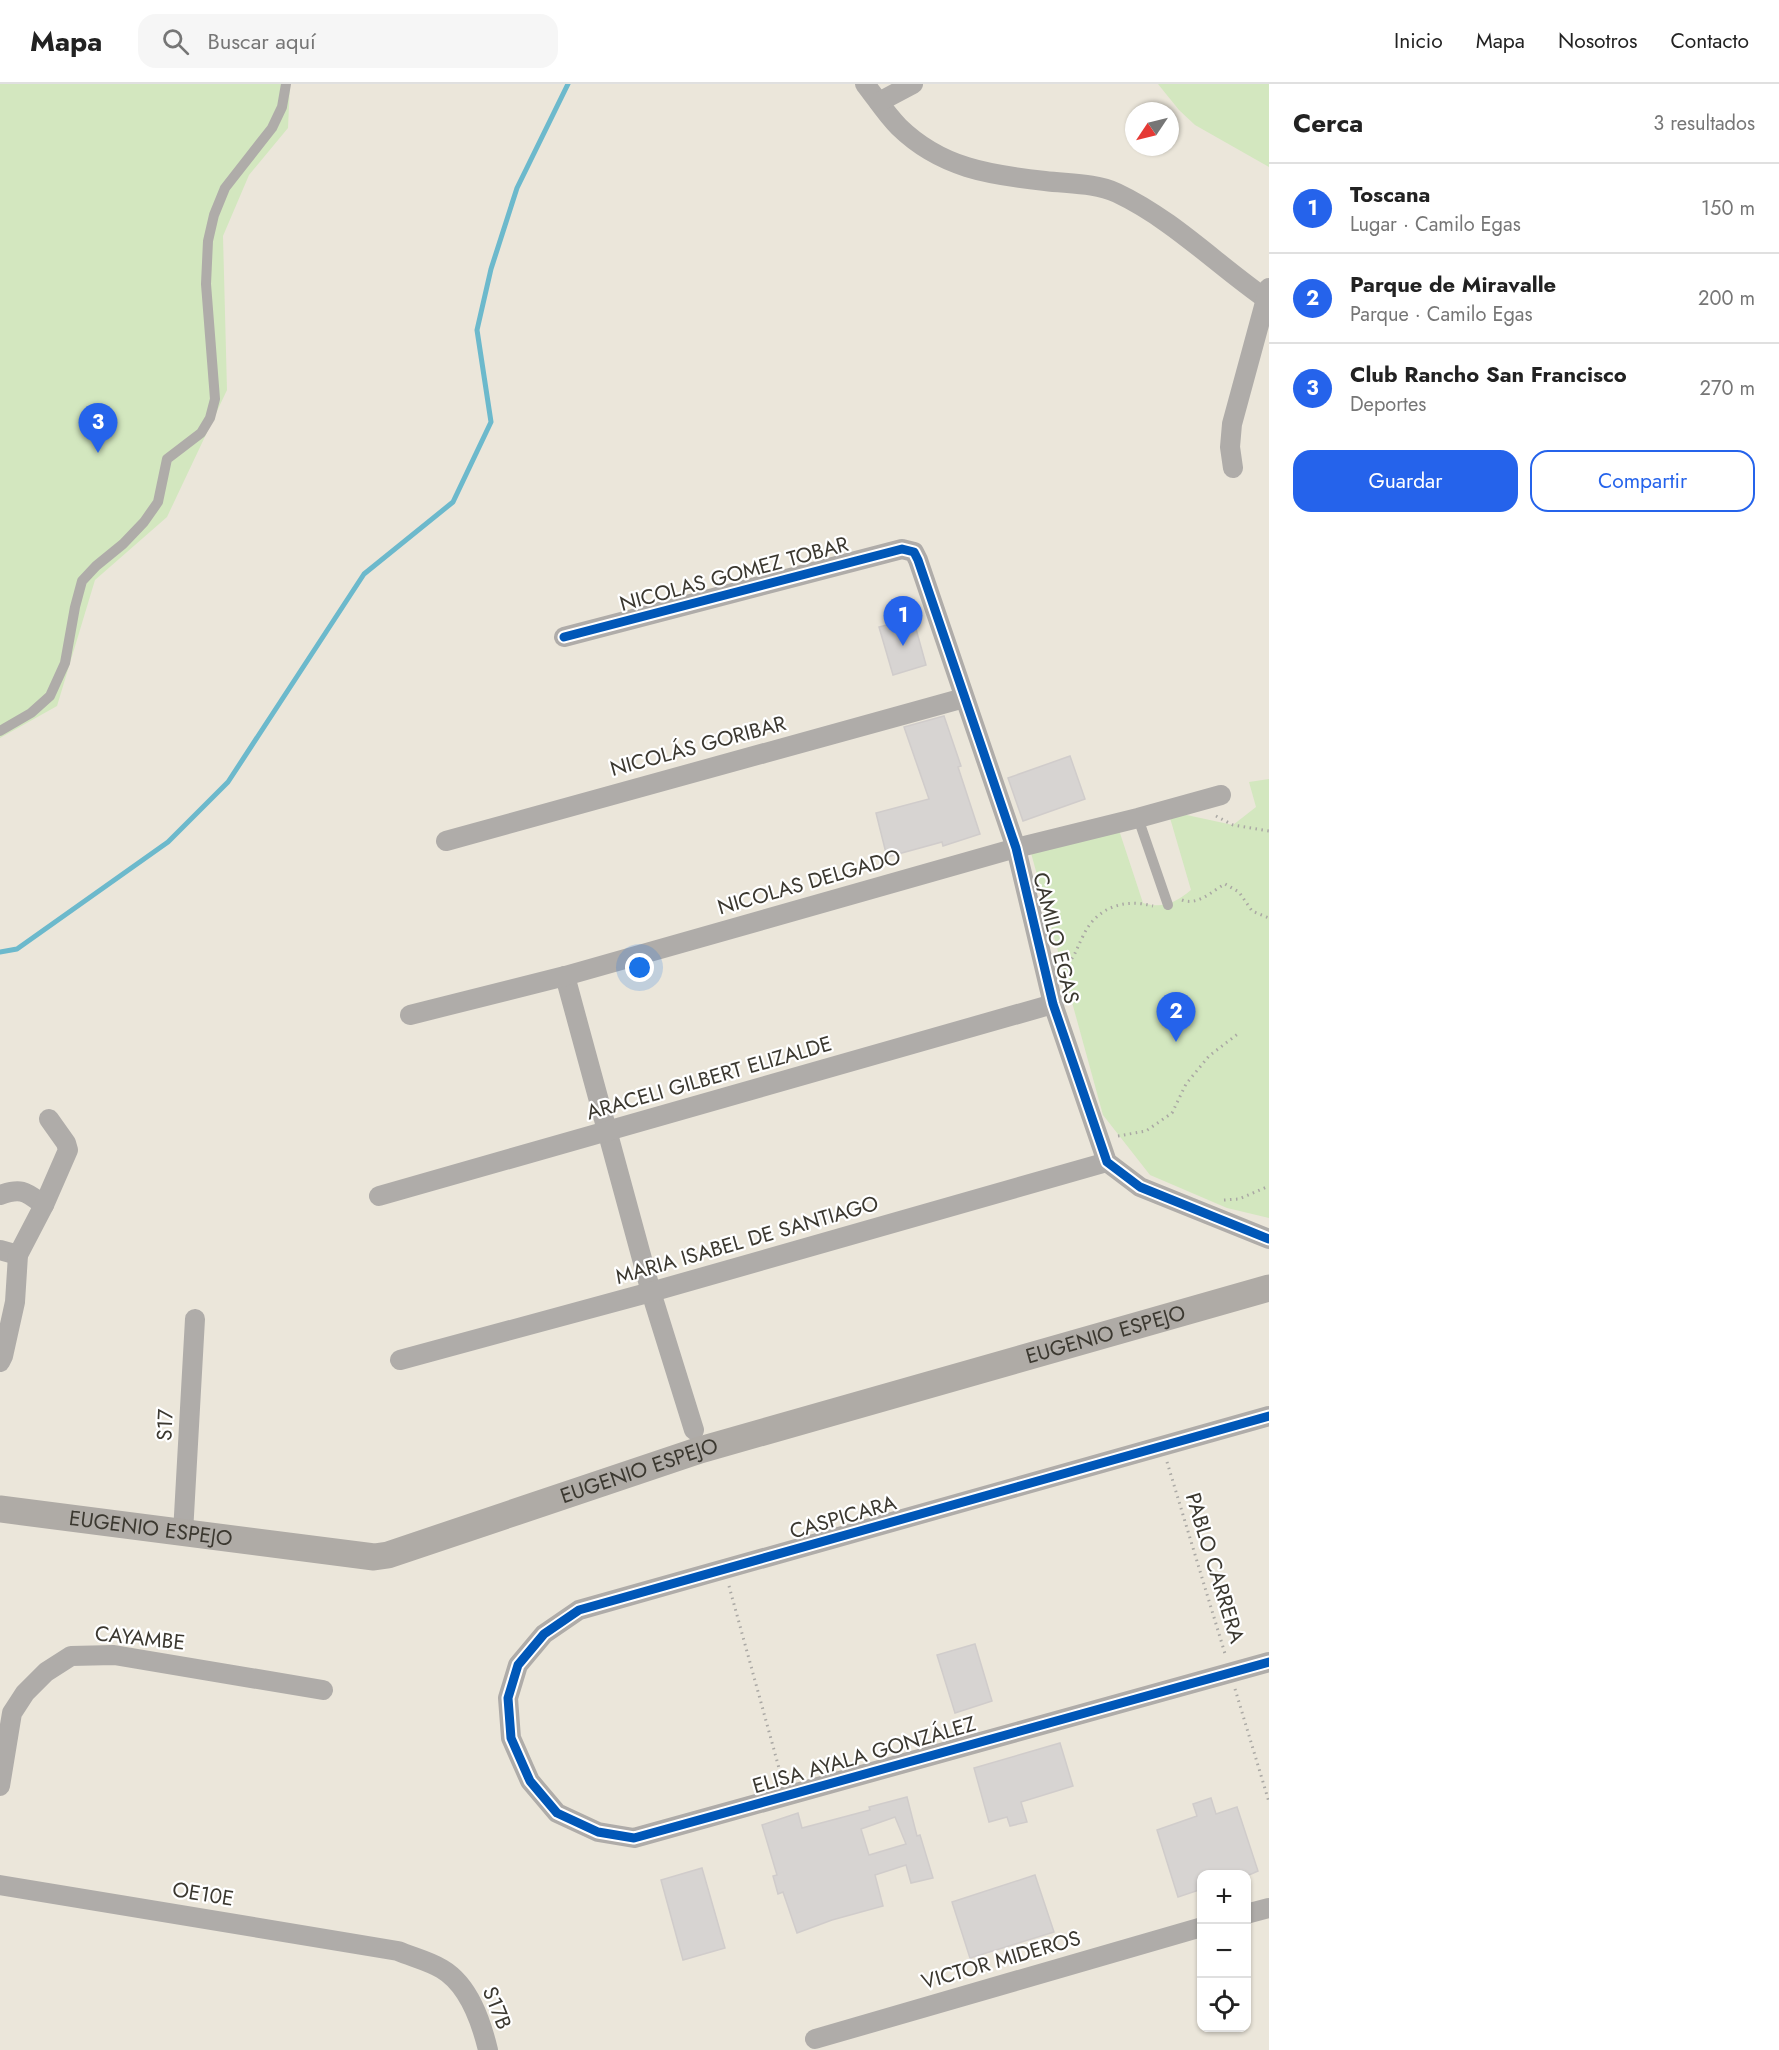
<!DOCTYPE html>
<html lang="es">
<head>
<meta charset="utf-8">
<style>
	:root { --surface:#fff; --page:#f6f6f6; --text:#222; --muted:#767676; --line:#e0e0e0; --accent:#2563eb }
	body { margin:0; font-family:Jost,sans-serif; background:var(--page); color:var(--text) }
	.controls { position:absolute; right:18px; bottom:18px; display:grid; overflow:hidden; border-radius:12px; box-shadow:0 2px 4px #0004 }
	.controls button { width:54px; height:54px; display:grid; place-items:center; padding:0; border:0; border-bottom:2px solid var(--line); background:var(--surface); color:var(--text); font:30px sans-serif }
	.compass { position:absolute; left:1125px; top:18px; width:54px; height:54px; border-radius:50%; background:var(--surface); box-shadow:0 2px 4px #0004; rotate:235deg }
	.you { position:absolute; left:640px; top:884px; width:21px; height:21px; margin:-15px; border:4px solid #fff; border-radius:50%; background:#1a73e8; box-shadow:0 0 0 9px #1a73e833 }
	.badge { display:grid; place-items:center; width:39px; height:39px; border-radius:50%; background:var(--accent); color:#fff; font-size:20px; font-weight:700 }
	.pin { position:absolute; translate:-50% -50px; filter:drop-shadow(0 2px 3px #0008) }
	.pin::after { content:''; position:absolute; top:32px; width:21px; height:18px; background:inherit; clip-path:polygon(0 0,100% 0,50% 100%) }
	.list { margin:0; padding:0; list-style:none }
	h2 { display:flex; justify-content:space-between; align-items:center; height:78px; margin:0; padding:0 24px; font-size:26px }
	h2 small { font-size:20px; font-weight:400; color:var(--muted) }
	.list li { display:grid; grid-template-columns:39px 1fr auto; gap:18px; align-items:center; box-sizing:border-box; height:90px; padding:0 24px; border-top:2px solid var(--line) }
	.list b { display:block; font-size:22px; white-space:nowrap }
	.list p { margin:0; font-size:20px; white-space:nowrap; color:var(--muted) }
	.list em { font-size:20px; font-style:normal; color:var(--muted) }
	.actions { display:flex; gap:12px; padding:18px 24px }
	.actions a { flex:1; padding:14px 0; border:2px solid var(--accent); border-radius:18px; text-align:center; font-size:21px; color:var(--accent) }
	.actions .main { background:var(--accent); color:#fff }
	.icon { flex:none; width:33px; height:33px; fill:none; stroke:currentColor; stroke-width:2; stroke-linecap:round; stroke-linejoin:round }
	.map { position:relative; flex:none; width:1269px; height:1966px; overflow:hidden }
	header { display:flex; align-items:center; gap:36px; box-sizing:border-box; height:84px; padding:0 30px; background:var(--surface); border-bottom:2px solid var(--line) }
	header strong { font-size:28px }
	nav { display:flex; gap:33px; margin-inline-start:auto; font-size:21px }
	.search { width:420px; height:54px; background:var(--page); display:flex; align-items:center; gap:15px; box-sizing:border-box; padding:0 21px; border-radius:18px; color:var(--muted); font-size:22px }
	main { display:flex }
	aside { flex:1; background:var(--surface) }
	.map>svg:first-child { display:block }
	.park { fill:#d3e7bf }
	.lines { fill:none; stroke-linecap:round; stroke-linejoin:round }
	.stream { stroke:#6cb9cc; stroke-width:5 }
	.building { fill:#d7d4d2; stroke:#d0cccb; stroke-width:1.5; fill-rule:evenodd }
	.path { stroke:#aaa8a4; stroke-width:3; stroke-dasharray:1.5 4.5; stroke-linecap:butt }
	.lane { stroke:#afaca9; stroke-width:10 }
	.street { stroke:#afaca9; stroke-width:20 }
	.secondary { stroke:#afaba6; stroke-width:27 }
	.cycleway-casing { stroke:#fff; stroke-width:13 }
	.cycleway { stroke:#0057b8; stroke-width:9 }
	.labels { text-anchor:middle; stroke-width:4.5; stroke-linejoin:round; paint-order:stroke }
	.street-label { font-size:21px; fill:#3b3830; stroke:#fff }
</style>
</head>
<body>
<header>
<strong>Mapa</strong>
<div class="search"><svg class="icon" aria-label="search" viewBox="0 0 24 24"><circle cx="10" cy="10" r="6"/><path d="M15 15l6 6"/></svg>Buscar aquí</div>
<nav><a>Inicio</a><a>Mapa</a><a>Nosotros</a><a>Contacto</a></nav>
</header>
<main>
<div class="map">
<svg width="1269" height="1966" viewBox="0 0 1269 1966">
	<rect width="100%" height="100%" fill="#ebe6da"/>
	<g class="park">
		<polygon points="0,0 290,0 288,44 249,91 223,152 227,306 167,433 95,496 57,622 0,654"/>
		<polygon points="1158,0 1269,0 1269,83 1195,41 1179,26"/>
		<path d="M1269,695V1134L1227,1124L1150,1091L1103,1031L1031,769L1117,740L1143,819C1163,825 1175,819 1191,806L1168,727L1233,741L1256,723L1249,698Z"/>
	</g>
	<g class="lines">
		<polyline class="stream" points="0,868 17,865 168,758 228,698 364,490 453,418 491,338 477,246 491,185 517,104 568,0"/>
	</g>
	<g class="building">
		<polygon points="913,534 926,581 893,591 879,543"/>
		<polygon points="944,632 961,682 958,683 980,750 943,762 942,758 887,773 876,729 929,715 904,643"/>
		<polygon points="1070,672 1085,715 1023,737 1008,694"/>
		<polygon points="975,1560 992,1617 955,1629 937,1571"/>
		<polygon points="1060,1659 1073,1702 1021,1718 1027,1738 1010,1742 1007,1733 989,1738 974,1684"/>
		<path d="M907,1713L917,1752L920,1751L933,1794L911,1799L906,1781L875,1791L883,1822L832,1836L797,1849L783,1808L778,1810L773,1792L777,1791L762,1741L798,1729L802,1744L870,1726L869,1723ZM895,1733L906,1760L869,1771L861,1745Z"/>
		<polygon points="1211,1714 1216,1730 1237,1723 1258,1787 1249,1791 1202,1791 1202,1805 1178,1813 1157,1746 1197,1732 1193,1720"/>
		<polygon points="702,1784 725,1864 683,1876 661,1796"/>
		<polygon points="1035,1791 1054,1848 970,1874 952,1818"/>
	</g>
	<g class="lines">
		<g class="path">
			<polyline points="1216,732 1233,741 1269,747"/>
			<path d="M1182,816C1198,822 1212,807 1225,800L1239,808L1252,827L1269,834"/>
			<path d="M1064,884C1075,873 1076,866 1083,852C1096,824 1123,814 1153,822"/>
			<polyline points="1118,1052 1146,1047 1172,1029 1186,1000 1209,972 1239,949"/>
			<polyline points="1224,1116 1239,1115 1269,1102"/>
			<polyline points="1167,1378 1226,1573"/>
			<polyline points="729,1502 782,1695"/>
			<polyline points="1235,1605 1269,1718"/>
		</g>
		<g class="lane">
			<polyline points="0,647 31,629 50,612 65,579 75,523 82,497 96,482 123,460 144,438 158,418 167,375 201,349 210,334 215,315 206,200 208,157 214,131 225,104 272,44 282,23 286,0"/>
			<polyline points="1138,734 1168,821"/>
		</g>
		<g class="street">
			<path d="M865,0C876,14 886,30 899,43C941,84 990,91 1045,97C1069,100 1095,99 1117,109C1174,136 1218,182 1269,217"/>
			<polyline points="879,18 913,0"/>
			<polyline points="1233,384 1230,363 1232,340 1269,204"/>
			<polyline points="564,553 902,465 914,468 918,476 1016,764 1053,920 1107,1078 1140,1103 1269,1155"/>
			<polyline points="446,757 964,614"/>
			<polyline points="565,892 651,1208 694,1346"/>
			<polyline points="410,931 565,892 1016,764 1138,734 1221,711"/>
			<path d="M0,1111C22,1103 26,1108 44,1121"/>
			<polyline points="379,1112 1053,920"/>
			<polyline points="0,1166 18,1171"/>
			<polyline points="400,1276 651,1208 1107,1078"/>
			<polyline points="0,1278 3,1272 15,1218 18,1171 44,1121 68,1066 66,1059 49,1035"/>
			<polyline points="1269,1332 579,1526 544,1550 518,1581 508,1614 511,1654 530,1697 557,1729 598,1748 634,1754 1269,1578"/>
			<polyline points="183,1449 195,1235"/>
			<polyline points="0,1702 12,1629 25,1609 46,1588 71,1572 114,1571 323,1606"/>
			<path d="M0,1801L398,1867C412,1873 429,1877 442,1885C469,1901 481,1937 488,1966"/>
			<polyline points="1246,1830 1269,1824"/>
			<polyline points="815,1955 1202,1843"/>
		</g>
		<path class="secondary" id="s1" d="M0,1425L374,1473L388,1471L700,1366L1269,1204"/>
		<defs>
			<g id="cycleway">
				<polyline points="564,553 902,465 914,468 918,476 1016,764 1053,920 1107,1078 1140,1103 1269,1155"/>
				<polyline points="1269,1332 579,1526 544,1550 518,1581 508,1614 511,1654 530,1697 557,1729 598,1748 634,1754 1269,1578"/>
			</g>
		</defs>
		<use href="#cycleway" class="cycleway-casing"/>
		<use href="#cycleway" class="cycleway"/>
	</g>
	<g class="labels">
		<g class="street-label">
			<text transform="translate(734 490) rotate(-15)" y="7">NICOLAS GOMEZ TOBAR</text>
			<text transform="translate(698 662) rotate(-15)" y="7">NICOLÁS GORIBAR</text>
			<text transform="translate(809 798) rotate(-16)" y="7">NICOLAS DELGADO</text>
			<text transform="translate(1056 854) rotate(76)" y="7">CAMILO EGAS</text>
			<text transform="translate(709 994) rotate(-16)" y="7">ARACELI GILBERT ELIZALDE</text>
			<text transform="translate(747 1156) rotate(-16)" y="7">MARIA ISABEL DE SANTIAGO</text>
			<text dy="7" stroke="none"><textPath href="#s1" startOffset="1142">EUGENIO ESPEJO</textPath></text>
			<text transform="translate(165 1341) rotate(-87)" y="7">S17</text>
			<text dy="7" stroke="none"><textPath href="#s1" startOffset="656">EUGENIO ESPEJO</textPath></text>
			<text transform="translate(843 1433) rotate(-16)" y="7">CASPICARA</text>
			<text dy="7" stroke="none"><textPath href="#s1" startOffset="152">EUGENIO ESPEJO</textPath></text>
			<text transform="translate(1215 1484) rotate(73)" y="7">PABLO CARRERA</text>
			<text transform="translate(140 1554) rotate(6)" y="7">CAYAMBE</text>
			<text transform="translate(864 1671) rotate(-16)" y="7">ELISA AYALA GONZÁLEZ</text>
			<text transform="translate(203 1810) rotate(9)" y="7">OE10E</text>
			<text transform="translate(1001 1876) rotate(-16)" y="7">VICTOR MIDEROS</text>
			<text transform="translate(497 1924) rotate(68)" y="7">S17B</text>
		</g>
	</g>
</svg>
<div class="controls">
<button>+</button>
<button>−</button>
<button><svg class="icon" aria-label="locate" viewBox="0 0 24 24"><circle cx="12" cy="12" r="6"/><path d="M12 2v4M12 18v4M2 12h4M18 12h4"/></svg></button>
</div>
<svg class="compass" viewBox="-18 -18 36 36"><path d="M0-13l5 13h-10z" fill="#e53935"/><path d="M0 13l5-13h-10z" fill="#767676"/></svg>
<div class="you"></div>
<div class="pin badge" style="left:903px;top:562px">1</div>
<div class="pin badge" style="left:1176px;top:958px">2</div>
<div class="pin badge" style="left:98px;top:369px">3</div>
</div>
<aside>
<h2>Cerca<small>3 resultados</small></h2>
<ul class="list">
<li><span class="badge">1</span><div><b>Toscana</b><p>Lugar · Camilo Egas</p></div><em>150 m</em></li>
<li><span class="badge">2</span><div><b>Parque de Miravalle</b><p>Parque · Camilo Egas</p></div><em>200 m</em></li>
<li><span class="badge">3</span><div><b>Club Rancho San Francisco</b><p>Deportes</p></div><em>270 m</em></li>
</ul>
<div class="actions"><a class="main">Guardar</a><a>Compartir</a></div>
</aside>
</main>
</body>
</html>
